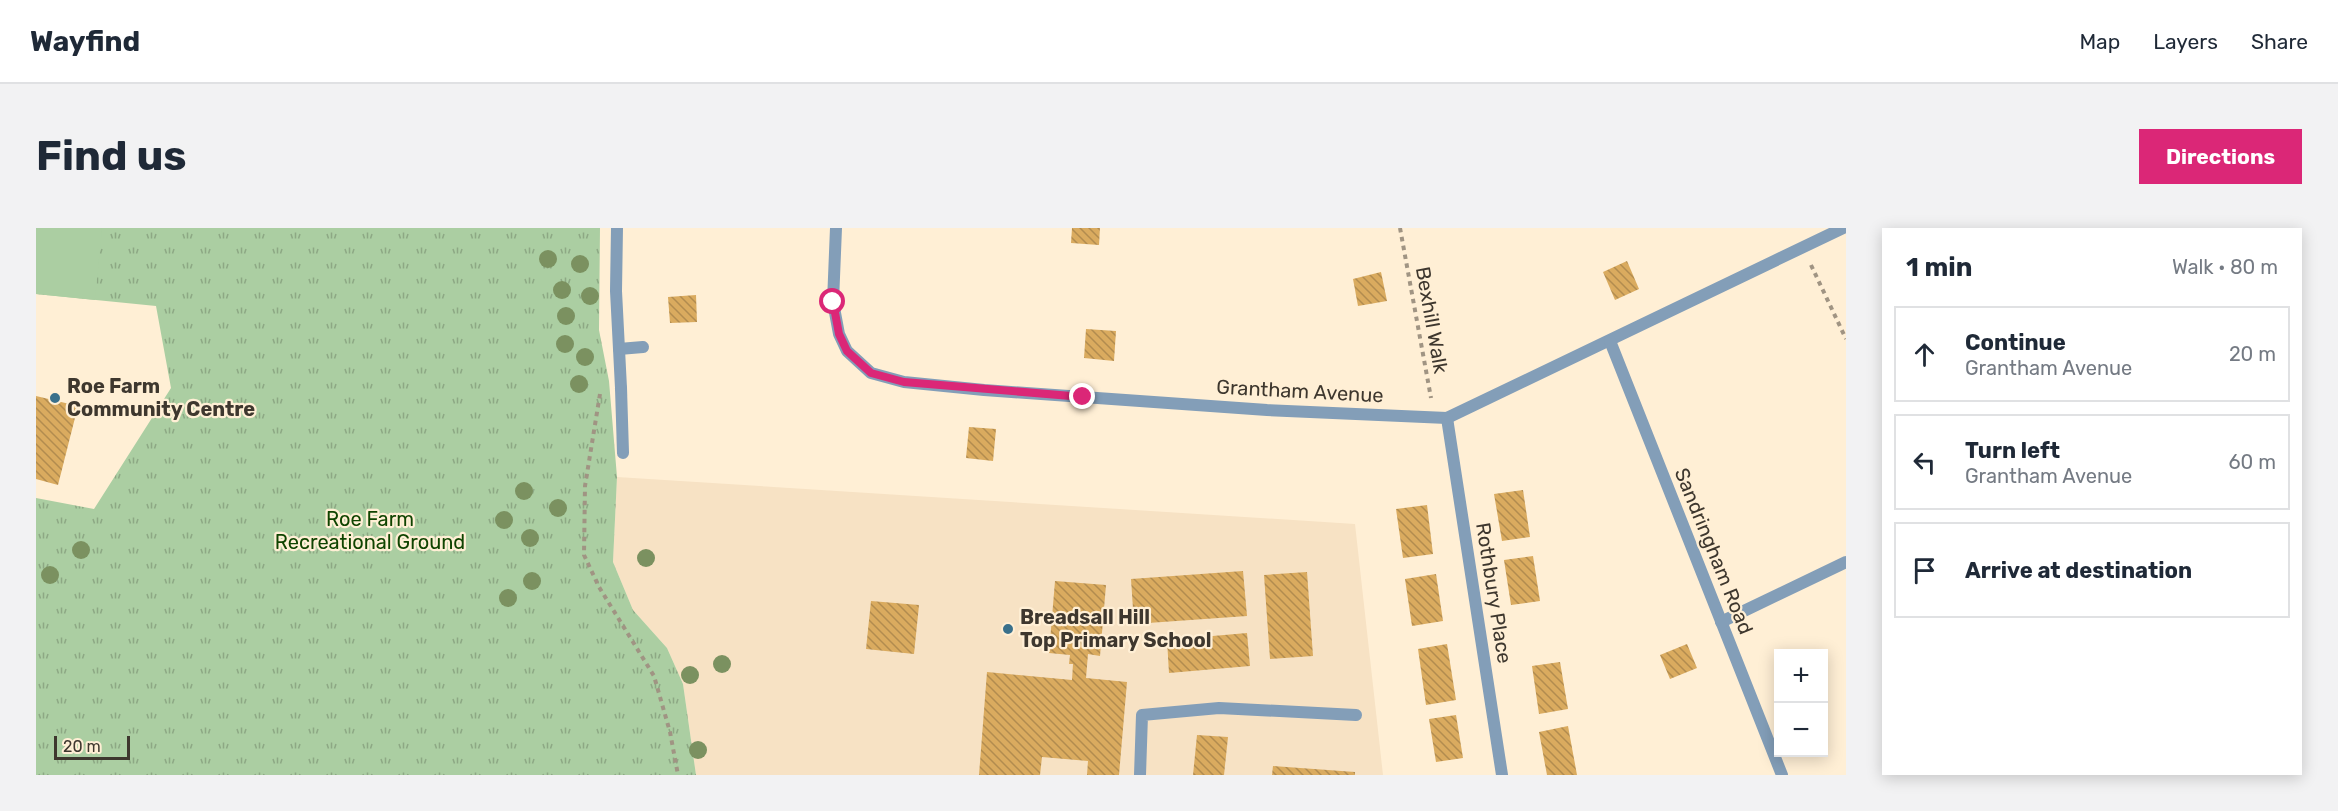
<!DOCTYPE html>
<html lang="en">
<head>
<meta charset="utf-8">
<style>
	:root { --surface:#fff; --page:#f2f2f3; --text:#1f2937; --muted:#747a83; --line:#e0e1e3; --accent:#db2777 }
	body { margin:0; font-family:Rubik,sans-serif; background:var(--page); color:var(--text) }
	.controls { position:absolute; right:18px; bottom:18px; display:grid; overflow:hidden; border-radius:0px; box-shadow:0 3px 15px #0003 }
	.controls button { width:54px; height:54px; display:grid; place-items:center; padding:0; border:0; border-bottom:2px solid var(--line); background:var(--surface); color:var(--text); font:30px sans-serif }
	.scale { position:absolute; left:18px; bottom:15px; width:76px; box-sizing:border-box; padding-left:6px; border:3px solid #3e372e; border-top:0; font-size:16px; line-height:21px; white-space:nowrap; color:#3e372e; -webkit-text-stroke:4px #ffefd5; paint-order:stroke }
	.stop { position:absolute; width:18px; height:18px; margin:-14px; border:4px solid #db2777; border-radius:50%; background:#fff }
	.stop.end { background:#db2777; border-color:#fff; box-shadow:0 2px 6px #0008 }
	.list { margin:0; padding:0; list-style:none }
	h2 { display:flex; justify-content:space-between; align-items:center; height:78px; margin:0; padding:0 24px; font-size:26px }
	h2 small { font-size:20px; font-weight:400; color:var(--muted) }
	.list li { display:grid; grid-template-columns:39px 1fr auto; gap:18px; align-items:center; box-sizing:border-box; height:96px; margin:0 12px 12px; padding:0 12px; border:2px solid var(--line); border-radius:0px }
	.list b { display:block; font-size:22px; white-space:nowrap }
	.list p { margin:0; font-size:20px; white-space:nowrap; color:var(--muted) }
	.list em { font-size:20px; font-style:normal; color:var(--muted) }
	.icon { flex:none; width:33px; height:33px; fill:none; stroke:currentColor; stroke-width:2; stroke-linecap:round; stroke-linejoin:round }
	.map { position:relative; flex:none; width:1810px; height:547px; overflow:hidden; border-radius:0px }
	header { display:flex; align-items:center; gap:36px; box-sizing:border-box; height:84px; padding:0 30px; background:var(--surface); border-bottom:2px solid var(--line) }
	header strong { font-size:28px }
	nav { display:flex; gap:33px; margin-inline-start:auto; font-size:21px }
	.intro { display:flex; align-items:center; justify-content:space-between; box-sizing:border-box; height:144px; padding:0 36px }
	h1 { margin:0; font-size:42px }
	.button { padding:15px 27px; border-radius:0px; background:var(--accent); color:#fff; font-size:21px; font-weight:700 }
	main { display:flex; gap:36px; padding:0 36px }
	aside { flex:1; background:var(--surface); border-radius:0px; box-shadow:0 3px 15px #0003 }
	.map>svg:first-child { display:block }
	.built { fill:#f7e2c4 }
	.park { fill:url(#park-tufts) }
	.pitch { fill:#abcea2 }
	.building { fill:url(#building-back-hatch) }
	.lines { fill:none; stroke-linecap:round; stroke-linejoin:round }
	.path { stroke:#a09483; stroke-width:4; stroke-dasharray:4.5 4.5; stroke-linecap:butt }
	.service { stroke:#839eb8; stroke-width:12 }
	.minor { stroke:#839eb8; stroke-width:12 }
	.tree { fill:#7b9160 }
	.route { stroke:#db2777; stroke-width:8 }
	.poi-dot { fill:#3a708b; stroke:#ffefd5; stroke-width:2 }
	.labels { text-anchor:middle; stroke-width:4.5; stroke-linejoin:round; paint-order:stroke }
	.street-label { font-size:20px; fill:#3e372e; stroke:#ffefd5 }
	.poi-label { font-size:20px; font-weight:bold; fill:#3e372e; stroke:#ffefd5; text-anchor:start }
	.park-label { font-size:20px; fill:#0f4400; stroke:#ffefd5 }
</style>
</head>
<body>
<header>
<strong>Wayfind</strong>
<nav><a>Map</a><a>Layers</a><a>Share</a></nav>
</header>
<div class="intro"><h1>Find us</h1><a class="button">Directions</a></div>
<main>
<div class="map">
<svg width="1810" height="547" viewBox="0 0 1810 547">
	<defs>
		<pattern id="park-tufts" width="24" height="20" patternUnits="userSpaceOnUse" patternTransform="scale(1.5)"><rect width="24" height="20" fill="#abcea2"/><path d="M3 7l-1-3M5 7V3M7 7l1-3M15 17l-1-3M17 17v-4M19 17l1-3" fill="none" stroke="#8da884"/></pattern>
		<pattern id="building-back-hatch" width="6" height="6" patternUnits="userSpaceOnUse" patternTransform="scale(1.5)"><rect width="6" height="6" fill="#daab5f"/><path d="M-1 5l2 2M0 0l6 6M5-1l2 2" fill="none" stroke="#b28c4f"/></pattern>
	</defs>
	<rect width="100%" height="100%" fill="#ffefd5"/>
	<polygon class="built" points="581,249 1319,296 1347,547 660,547 647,456 631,420 597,382 577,334"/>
	<polygon class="park" points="0,0 564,0 563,102 573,153 581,249 577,334 597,382 631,420 647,456 660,547 0,547 0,270 58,281 135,160 120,78 0,66"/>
	<polygon class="pitch" points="0,0 66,0 59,72 0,66"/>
	<g class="building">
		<polygon points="1036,0 1064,0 1063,17 1035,15"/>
		<polygon points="1591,33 1603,61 1579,72 1567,44"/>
		<polygon points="1345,44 1351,73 1322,78 1317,51"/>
		<polygon points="660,67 661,94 634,95 632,69"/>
		<polygon points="1050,101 1080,103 1078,133 1048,130"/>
		<polygon points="0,168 42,178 22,257 0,251"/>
		<polygon points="933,199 960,201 957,233 930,230"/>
		<polygon points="1487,262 1494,309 1466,313 1458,266"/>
		<polygon points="1391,277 1397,326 1367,330 1360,281"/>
		<polygon points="1497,328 1504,373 1475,377 1468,332"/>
		<polygon points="1207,343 1211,388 1098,396 1095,351"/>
		<polygon points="1271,344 1277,428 1234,431 1228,347"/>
		<polygon points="1400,346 1407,393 1376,398 1369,351"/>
		<polygon points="1019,353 1070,357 1064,428 1052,426 1050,450 1091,454 1083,547 1051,547 1052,533 1006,529 1004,547 943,547 951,444 1036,452 1037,436 1033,436 1034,427 1013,425"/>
		<polygon points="835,373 883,377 878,426 830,421"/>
		<polygon points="1211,405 1214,438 1133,445 1131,412"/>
		<polygon points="1411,416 1420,472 1390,477 1382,421"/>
		<polygon points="1651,416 1661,440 1634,451 1624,427"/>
		<polygon points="1524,434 1532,481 1503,486 1496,438"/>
		<polygon points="1420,487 1427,530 1400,534 1393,491"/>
		<polygon points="1532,498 1541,547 1511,547 1503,504"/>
		<polygon points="1161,507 1192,509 1188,547 1157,547"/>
		<polygon points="1237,538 1319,544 1319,547 1236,547"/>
	</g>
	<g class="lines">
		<g class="path">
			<polyline points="1364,0 1395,170"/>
			<polyline points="1775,37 1810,111"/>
			<polyline points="564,166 549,258 548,327 563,359 618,448 634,504 642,547"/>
		</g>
		<g class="service">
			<polyline points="585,160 587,225"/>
			<polyline points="1104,547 1106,487 1183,480 1320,487"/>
		</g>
		<g class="minor">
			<polyline points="581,0 580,63 585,160"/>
			<polyline points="800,0 797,74 803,106 811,123 835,145 868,154 948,162 1231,182 1411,190 1807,0"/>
			<polyline points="1574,113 1746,547"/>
			<polyline points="583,121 607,119"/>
			<polyline points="1411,190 1466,547"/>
			<polyline points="1685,394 1810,334"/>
		</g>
	</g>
	<g class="tree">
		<circle cx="512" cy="31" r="9"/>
		<circle cx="544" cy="36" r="9"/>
		<circle cx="526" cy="62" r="9"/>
		<circle cx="554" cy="68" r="9"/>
		<circle cx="530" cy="88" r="9"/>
		<circle cx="529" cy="116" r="9"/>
		<circle cx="549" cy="129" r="9"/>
		<circle cx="543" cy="156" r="9"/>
		<circle cx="488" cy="263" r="9"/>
		<circle cx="522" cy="280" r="9"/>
		<circle cx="468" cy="292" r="9"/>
		<circle cx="494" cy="310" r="9"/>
		<circle cx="45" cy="322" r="9"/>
		<circle cx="610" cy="330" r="9"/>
		<circle cx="14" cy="347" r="9"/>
		<circle cx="496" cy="353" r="9"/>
		<circle cx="472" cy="370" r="9"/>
		<circle cx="686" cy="436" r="9"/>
		<circle cx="654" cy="447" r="9"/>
		<circle cx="662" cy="522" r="9"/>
	</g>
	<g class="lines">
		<polyline class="route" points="797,74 803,106 811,123 835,145 868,154 1047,169"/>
	</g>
	<g class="poi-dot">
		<circle cx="19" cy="170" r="6"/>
		<circle cx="972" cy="401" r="6"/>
	</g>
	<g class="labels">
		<g class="street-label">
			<text transform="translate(1396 92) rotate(80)" y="7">Bexhill Walk</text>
			<text transform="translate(1264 163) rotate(3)" y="7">Grantham Avenue</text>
			<text transform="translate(1678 323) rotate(68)" y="7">Sandringham Road</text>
			<text transform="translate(1458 365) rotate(81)" y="7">Rothbury Place</text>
		</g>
		<g class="poi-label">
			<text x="31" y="165">Roe Farm<tspan x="31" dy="23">Community Centre</tspan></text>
			<text x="984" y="396">Breadsall Hill<tspan x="984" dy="23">Top Primary School</tspan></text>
		</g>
		<g class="park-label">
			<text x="334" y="298">Roe Farm<tspan x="334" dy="23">Recreational Ground</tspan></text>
		</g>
	</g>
</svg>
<div class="controls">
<button>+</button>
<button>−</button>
</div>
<div class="scale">20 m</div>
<div class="stop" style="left:797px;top:74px"></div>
<div class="stop end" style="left:1047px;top:169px"></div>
</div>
<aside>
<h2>1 min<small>Walk · 80 m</small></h2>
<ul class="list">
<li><svg class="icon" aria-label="ahead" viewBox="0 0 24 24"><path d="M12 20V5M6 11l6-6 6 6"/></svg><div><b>Continue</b><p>Grantham Avenue</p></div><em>20 m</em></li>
<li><svg class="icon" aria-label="left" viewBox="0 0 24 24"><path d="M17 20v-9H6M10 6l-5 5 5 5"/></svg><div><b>Turn left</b><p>Grantham Avenue</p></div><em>60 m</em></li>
<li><svg class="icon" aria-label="arrive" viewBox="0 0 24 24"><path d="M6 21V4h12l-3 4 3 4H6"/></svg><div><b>Arrive at destination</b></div></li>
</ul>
</aside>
</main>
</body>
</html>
